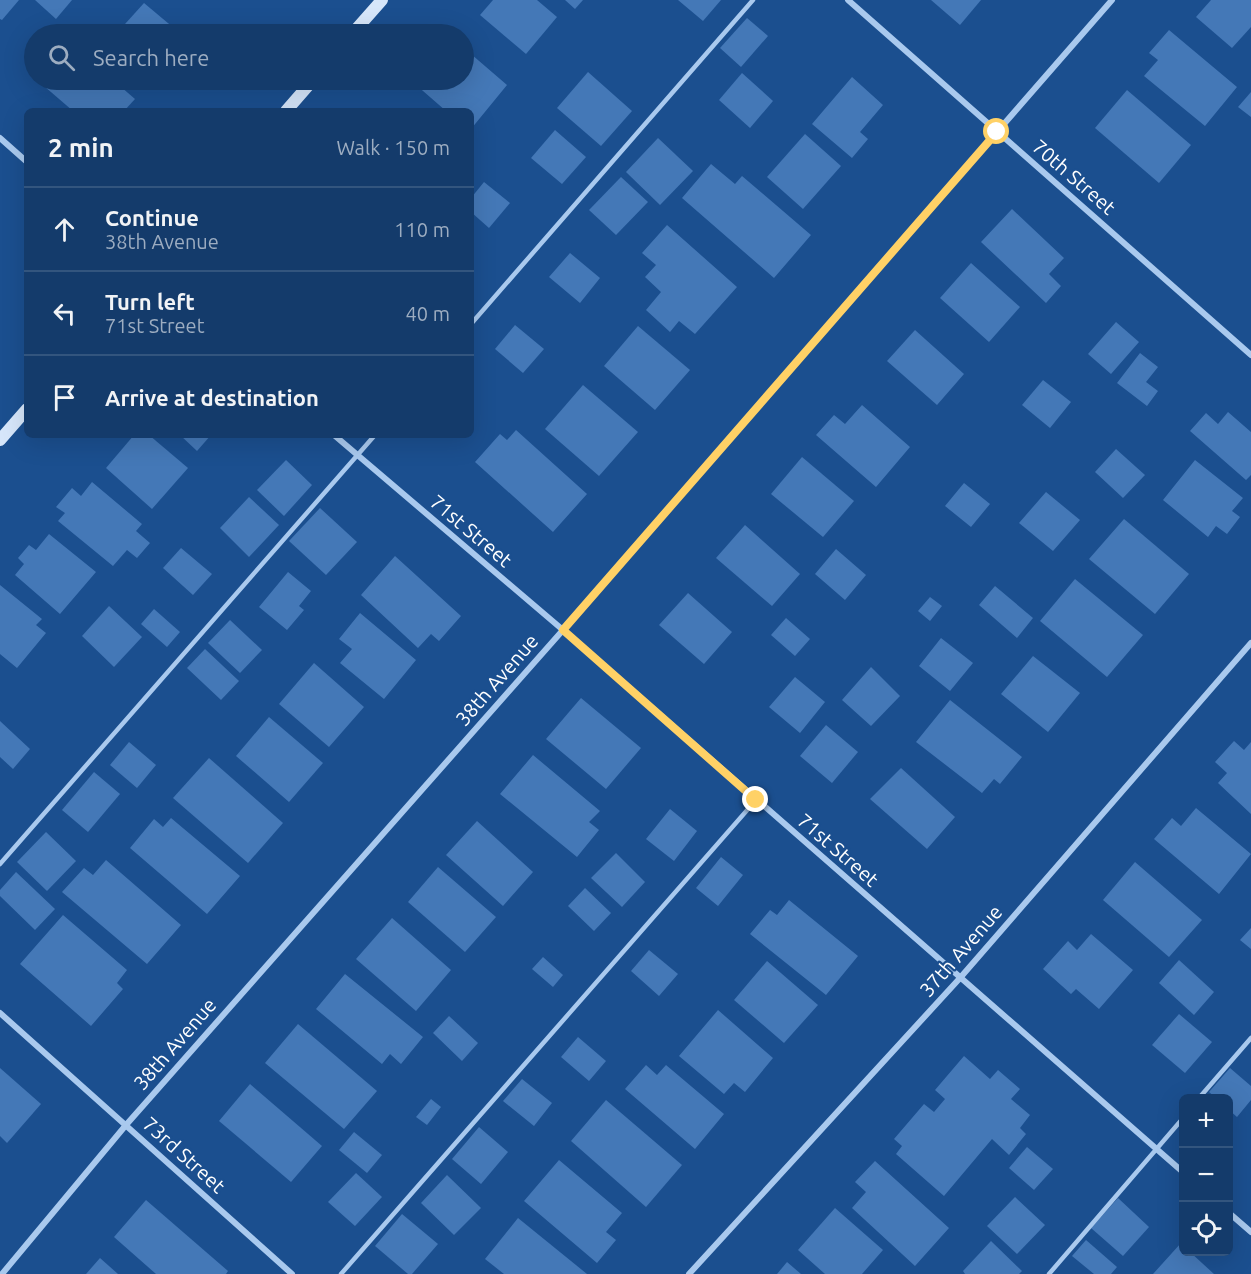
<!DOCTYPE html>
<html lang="en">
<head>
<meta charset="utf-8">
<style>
	:root { --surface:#143b6b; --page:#214673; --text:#f1f3f6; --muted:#9dadc1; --line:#33557e }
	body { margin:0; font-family:Ubuntu,sans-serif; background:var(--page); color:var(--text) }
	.controls { position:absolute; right:18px; bottom:18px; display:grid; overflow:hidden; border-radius:9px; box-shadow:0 6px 24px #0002 }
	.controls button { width:54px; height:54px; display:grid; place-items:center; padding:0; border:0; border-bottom:2px solid var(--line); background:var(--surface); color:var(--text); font:30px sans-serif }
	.stop { position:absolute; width:18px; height:18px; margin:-14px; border:4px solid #ffd166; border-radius:50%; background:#fff }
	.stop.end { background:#ffd166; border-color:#fff; box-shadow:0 2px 6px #0008 }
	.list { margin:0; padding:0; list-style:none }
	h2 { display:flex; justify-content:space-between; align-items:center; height:78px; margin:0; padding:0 24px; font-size:26px }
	h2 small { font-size:20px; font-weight:400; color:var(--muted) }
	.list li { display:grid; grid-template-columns:39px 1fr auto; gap:18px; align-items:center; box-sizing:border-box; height:84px; padding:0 24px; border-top:2px solid var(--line) }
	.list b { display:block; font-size:22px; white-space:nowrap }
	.list p { margin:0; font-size:20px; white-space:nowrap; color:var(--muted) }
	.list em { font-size:20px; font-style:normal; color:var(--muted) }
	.icon { flex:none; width:33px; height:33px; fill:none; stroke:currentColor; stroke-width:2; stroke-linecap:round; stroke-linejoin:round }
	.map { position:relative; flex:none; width:1251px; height:1274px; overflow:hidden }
	.search { position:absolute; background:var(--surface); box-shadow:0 6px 24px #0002; left:24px; top:24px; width:450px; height:66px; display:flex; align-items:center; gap:15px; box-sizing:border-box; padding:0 21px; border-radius:33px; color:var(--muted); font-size:22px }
	.panel { position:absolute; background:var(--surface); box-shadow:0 6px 24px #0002; left:24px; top:108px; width:450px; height:330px; border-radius:9px }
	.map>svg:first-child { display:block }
	.building { fill:#4478b7 }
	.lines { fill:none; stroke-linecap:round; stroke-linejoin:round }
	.lane { stroke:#a9c9ee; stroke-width:4.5 }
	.street { stroke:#a9c9ee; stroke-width:6 }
	.secondary { stroke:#d6e6fa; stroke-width:12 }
	.route { stroke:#ffd166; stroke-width:8 }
	.labels { text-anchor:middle; stroke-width:4.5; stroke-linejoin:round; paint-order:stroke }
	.street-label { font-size:20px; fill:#fff; stroke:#1b4f8f }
</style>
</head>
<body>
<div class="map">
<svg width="1251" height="1274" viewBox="0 0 1251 1274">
	<rect width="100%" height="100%" fill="#1b4f8f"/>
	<g class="building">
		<polygon points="0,0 19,0 2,20 0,19"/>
		<polygon points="35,0 72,0 56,19"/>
		<polygon points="493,0 537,0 557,17 526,54 480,15"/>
		<polygon points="565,0 583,0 575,9"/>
		<polygon points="678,0 721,0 703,21"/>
		<polygon points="931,0 981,0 960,25"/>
		<polygon points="1211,0 1251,0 1251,27 1232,48 1196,17"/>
		<polygon points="144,3 181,34 116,34"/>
		<polygon points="747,18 768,36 741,67 720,48"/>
		<polygon points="1169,30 1237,87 1205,126 1144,76 1158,60 1149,53"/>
		<polygon points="464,48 507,85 471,129 471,111 446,111 415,84 419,80 464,80"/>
		<polygon points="588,72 632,111 601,146 557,108"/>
		<polygon points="742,73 773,101 750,128 719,100"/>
		<polygon points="852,77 883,105 860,132 868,139 852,158 812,124"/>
		<polygon points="37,80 113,80 135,99 124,111 73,111"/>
		<polygon points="1127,90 1191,145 1159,183 1095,128"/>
		<polygon points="1251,92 1251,117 1238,107"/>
		<polygon points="555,130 586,157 562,184 531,158"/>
		<polygon points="805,134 841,166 803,209 767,177"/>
		<polygon points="658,138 693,171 660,205 626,172"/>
		<polygon points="711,164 735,184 742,176 811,235 774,278 682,198"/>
		<polygon points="621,177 648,202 616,235 589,210"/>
		<polygon points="484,182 510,203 489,228 471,212 471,198"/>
		<polygon points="1012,209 1064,258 1049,274 1061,286 1046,303 981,242"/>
		<polygon points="667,225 737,287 695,334 679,321 670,332 646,310 661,292 645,277 656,265 642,253"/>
		<polygon points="570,253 600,278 580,303 549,277"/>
		<polygon points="971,263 1020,307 989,342 940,298"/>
		<polygon points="1116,322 1139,342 1111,374 1088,354"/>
		<polygon points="515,325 544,349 523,373 495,349"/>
		<polygon points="638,326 690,370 655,410 604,366"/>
		<polygon points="915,330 964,374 937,405 887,361"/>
		<polygon points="1140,353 1158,367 1146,382 1158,391 1147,406 1117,383"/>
		<polygon points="1043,380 1071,402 1050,428 1022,405"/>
		<polygon points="583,385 638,432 599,476 545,429"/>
		<polygon points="862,405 910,447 876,487 816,435 834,415 845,424"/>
		<polygon points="1228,412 1251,432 1251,475 1246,480 1190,431 1206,413 1218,424"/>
		<polygon points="516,430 587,494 553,532 475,462 500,434 507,440"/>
		<polygon points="134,435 149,435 188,468 152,509 106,468"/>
		<polygon points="180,435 211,435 197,451"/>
		<polygon points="1116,449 1145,475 1123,498 1095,472"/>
		<polygon points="802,457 854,501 823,537 771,494"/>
		<polygon points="286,460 312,485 284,516 257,490"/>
		<polygon points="1195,460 1243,498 1232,511 1240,517 1227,534 1216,526 1208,537 1163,500"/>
		<polygon points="92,482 142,524 136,531 150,543 137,558 127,550 113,566 58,521 65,513 56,507 72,488 81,496"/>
		<polygon points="964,483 990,504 971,527 945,506"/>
		<polygon points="1046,492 1080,520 1053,551 1019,523"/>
		<polygon points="249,497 279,525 249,557 220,528"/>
		<polygon points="320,508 357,542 326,575 289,541"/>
		<polygon points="1124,519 1189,574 1155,614 1089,559"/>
		<polygon points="745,525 800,574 772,606 716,558"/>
		<polygon points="49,534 96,572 60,614 15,575 24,564 18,558 29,545 36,550"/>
		<polygon points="181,548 212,574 193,595 163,568"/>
		<polygon points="836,549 866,575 845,600 815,574"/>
		<polygon points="395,556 461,616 439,641 431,634 418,648 361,595"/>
		<polygon points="288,572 311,591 299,606 304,610 287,630 259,607"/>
		<polygon points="1075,579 1143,635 1107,677 1040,621"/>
		<polygon points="0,585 42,619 36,625 46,633 17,668 0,654"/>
		<polygon points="995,586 1033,618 1017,638 979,605"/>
		<polygon points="688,593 732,632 704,664 659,625"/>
		<polygon points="930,597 942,606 930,621 918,611"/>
		<polygon points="109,606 142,637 114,667 82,636"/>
		<polygon points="154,609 180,632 167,647 141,624"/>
		<polygon points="360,613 416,660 384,699 340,663 352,649 339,639"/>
		<polygon points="786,618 810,639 795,656 771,635"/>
		<polygon points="230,620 262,650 240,673 208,643"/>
		<polygon points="941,638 973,663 950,691 919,666"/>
		<polygon points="205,649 239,681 221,700 187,668"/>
		<polygon points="1033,656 1080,693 1048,732 1001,694"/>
		<polygon points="314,663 364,707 329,747 279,704"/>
		<polygon points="871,667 900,696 871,726 842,700"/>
		<polygon points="795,677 825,702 800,733 769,707"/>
		<polygon points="581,698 641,748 606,789 546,739"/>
		<polygon points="950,700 1022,757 1000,784 994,779 982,793 916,742"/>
		<polygon points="269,717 323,763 289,802 236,756"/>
		<polygon points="0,721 30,749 13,769 0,757"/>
		<polygon points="826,725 858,752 832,783 800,756"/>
		<polygon points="1234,741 1244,750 1251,742 1251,814 1218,783 1227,773 1215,762"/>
		<polygon points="129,742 156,765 137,788 110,765"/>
		<polygon points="533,755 600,811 589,822 599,830 577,857 500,794"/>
		<polygon points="209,758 283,823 248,863 173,798"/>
		<polygon points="901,768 955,817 927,849 870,799"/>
		<polygon points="94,772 120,794 88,832 62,810"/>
		<polygon points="1196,808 1251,854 1219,894 1154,839 1172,818 1181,826"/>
		<polygon points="670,809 697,831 674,861 646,839"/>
		<polygon points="171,818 240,876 207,914 130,848 154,819 163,827"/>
		<polygon points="477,821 533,872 503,906 446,855"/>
		<polygon points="46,832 76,861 47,891 17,862"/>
		<polygon points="616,853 645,882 622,907 591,878"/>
		<polygon points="721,857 743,875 718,906 696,888"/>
		<polygon points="106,860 181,925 147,964 62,892 84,868 93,875"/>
		<polygon points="1135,862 1202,920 1169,957 1103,900"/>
		<polygon points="438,867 496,917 465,952 408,902"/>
		<polygon points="16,872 55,909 35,930 0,896 0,890"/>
		<polygon points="585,888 611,913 594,931 568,906"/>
		<polygon points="789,900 858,956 826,995 750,934 770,910 777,915"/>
		<polygon points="63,915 127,970 117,983 123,989 91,1026 20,964"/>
		<polygon points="392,918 451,970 416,1011 356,959"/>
		<polygon points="1251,928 1251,949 1240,940"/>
		<polygon points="1091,934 1133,970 1099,1009 1076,989 1071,994 1043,969 1068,941 1077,950"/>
		<polygon points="649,950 678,974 659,996 631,971"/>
		<polygon points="543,957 563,975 553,987 532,969"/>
		<polygon points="1179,960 1214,992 1194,1015 1159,983"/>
		<polygon points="767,961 818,1005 784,1043 734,1000"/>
		<polygon points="345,974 423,1037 401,1064 390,1054 382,1064 316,1009"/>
		<polygon points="718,1010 773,1058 745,1092 734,1083 724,1094 679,1056"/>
		<polygon points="1179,1014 1212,1042 1185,1073 1152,1045"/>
		<polygon points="449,1016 478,1043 462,1061 433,1033"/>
		<polygon points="298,1024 377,1091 344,1129 265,1063"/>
		<polygon points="578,1037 606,1061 589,1081 561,1057"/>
		<polygon points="964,1056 990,1079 998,1070 1020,1089 1011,1099 1030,1115 1020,1128 1026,1134 1009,1155 992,1139 944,1196 896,1154 902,1146 894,1139 924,1104 934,1112 945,1099 935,1090"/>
		<polygon points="646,1065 657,1075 666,1065 724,1114 695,1149 625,1089"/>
		<polygon points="0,1068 41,1104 7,1143 0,1136"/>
		<polygon points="1230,1068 1251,1086 1251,1100 1237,1117 1228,1109 1228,1098 1216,1098 1209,1092"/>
		<polygon points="522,1079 552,1103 534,1126 503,1101"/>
		<polygon points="250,1084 322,1146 291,1182 219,1121"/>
		<polygon points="431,1099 441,1107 427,1125 416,1117"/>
		<polygon points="606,1100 682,1165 646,1207 571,1141"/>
		<polygon points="479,1127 508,1152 481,1184 452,1159"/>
		<polygon points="354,1132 382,1155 367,1173 339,1150"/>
		<polygon points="1027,1147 1053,1169 1034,1190 1009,1168"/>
		<polygon points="559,1160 622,1213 606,1232 616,1240 597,1263 524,1201"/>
		<polygon points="875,1161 949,1228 915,1266 852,1208 866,1192 855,1182"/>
		<polygon points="356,1173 382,1197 355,1226 328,1202"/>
		<polygon points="447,1175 481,1208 454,1235 421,1203"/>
		<polygon points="1015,1197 1045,1225 1017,1254 987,1226"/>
		<polygon points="1118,1198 1149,1227 1123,1256 1091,1228"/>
		<polygon points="146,1200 228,1271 226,1274 156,1274 114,1237"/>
		<polygon points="835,1208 883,1250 862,1274 825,1274 798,1250"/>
		<polygon points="402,1214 438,1244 412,1274 408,1274 375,1246"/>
		<polygon points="518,1218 587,1274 504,1274 485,1259"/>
		<polygon points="1086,1240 1117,1267 1111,1274 1094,1274 1072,1256"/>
		<polygon points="991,1241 1022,1271 1019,1274 965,1274 963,1271"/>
		<polygon points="1181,1243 1184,1252 1190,1252 1214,1274 1153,1274"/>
		<polygon points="100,1258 118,1274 86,1274"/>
		<polygon points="787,1262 801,1274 777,1274"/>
	</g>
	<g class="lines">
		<g class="lane">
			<polyline points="471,324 753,0"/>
			<polyline points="0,864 375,435"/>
			<polyline points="1199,1098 1251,1038"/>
			<polyline points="341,1274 756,800"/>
			<polyline points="1049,1274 1184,1117"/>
		</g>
		<g class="street">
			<polyline points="848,0 1251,355"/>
			<polyline points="0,138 27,162"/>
			<polyline points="334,435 563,630 1184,1173"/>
			<polyline points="0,1013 292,1274"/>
			<polyline points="1228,1212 1251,1232"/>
			<polyline points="2,1274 126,1125 563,630 1112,0"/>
			<polyline points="689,1274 960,978 1251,643"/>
		</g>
		<g class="secondary">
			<polyline points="352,34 382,0"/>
			<polyline points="286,111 313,80"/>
			<polyline points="0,440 27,409"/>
		</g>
	</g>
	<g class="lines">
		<polyline class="route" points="756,800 563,630 997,132"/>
	</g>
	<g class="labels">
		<g class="street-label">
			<text transform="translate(1074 177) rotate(41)" y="7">70th Street</text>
			<text transform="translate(471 531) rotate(40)" y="7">71st Street</text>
			<text transform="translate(497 680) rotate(-49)" y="7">38th Avenue</text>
			<text transform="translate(838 850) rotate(41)" y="7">71st Street</text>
			<text transform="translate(961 951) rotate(-49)" y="7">37th Avenue</text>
			<text transform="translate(175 1044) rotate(-49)" y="7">38th Avenue</text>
			<text transform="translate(184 1155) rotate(42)" y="7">73rd Street</text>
		</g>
	</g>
</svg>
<div class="controls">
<button>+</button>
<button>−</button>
<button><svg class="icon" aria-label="locate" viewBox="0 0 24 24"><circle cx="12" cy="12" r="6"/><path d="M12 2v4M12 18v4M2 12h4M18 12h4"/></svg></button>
</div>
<div class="stop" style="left:997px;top:132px"></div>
<div class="stop end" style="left:756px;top:800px"></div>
<div class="search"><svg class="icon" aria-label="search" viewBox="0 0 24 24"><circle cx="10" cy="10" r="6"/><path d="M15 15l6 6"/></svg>Search here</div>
<section class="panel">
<h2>2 min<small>Walk · 150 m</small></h2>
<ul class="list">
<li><svg class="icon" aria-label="ahead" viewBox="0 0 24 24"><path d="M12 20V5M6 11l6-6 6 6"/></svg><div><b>Continue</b><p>38th Avenue</p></div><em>110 m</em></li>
<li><svg class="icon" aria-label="left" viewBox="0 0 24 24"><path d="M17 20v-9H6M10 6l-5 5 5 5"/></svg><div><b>Turn left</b><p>71st Street</p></div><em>40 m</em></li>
<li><svg class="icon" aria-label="arrive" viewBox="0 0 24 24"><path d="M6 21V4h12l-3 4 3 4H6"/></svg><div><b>Arrive at destination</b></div></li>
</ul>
</section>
</div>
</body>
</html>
